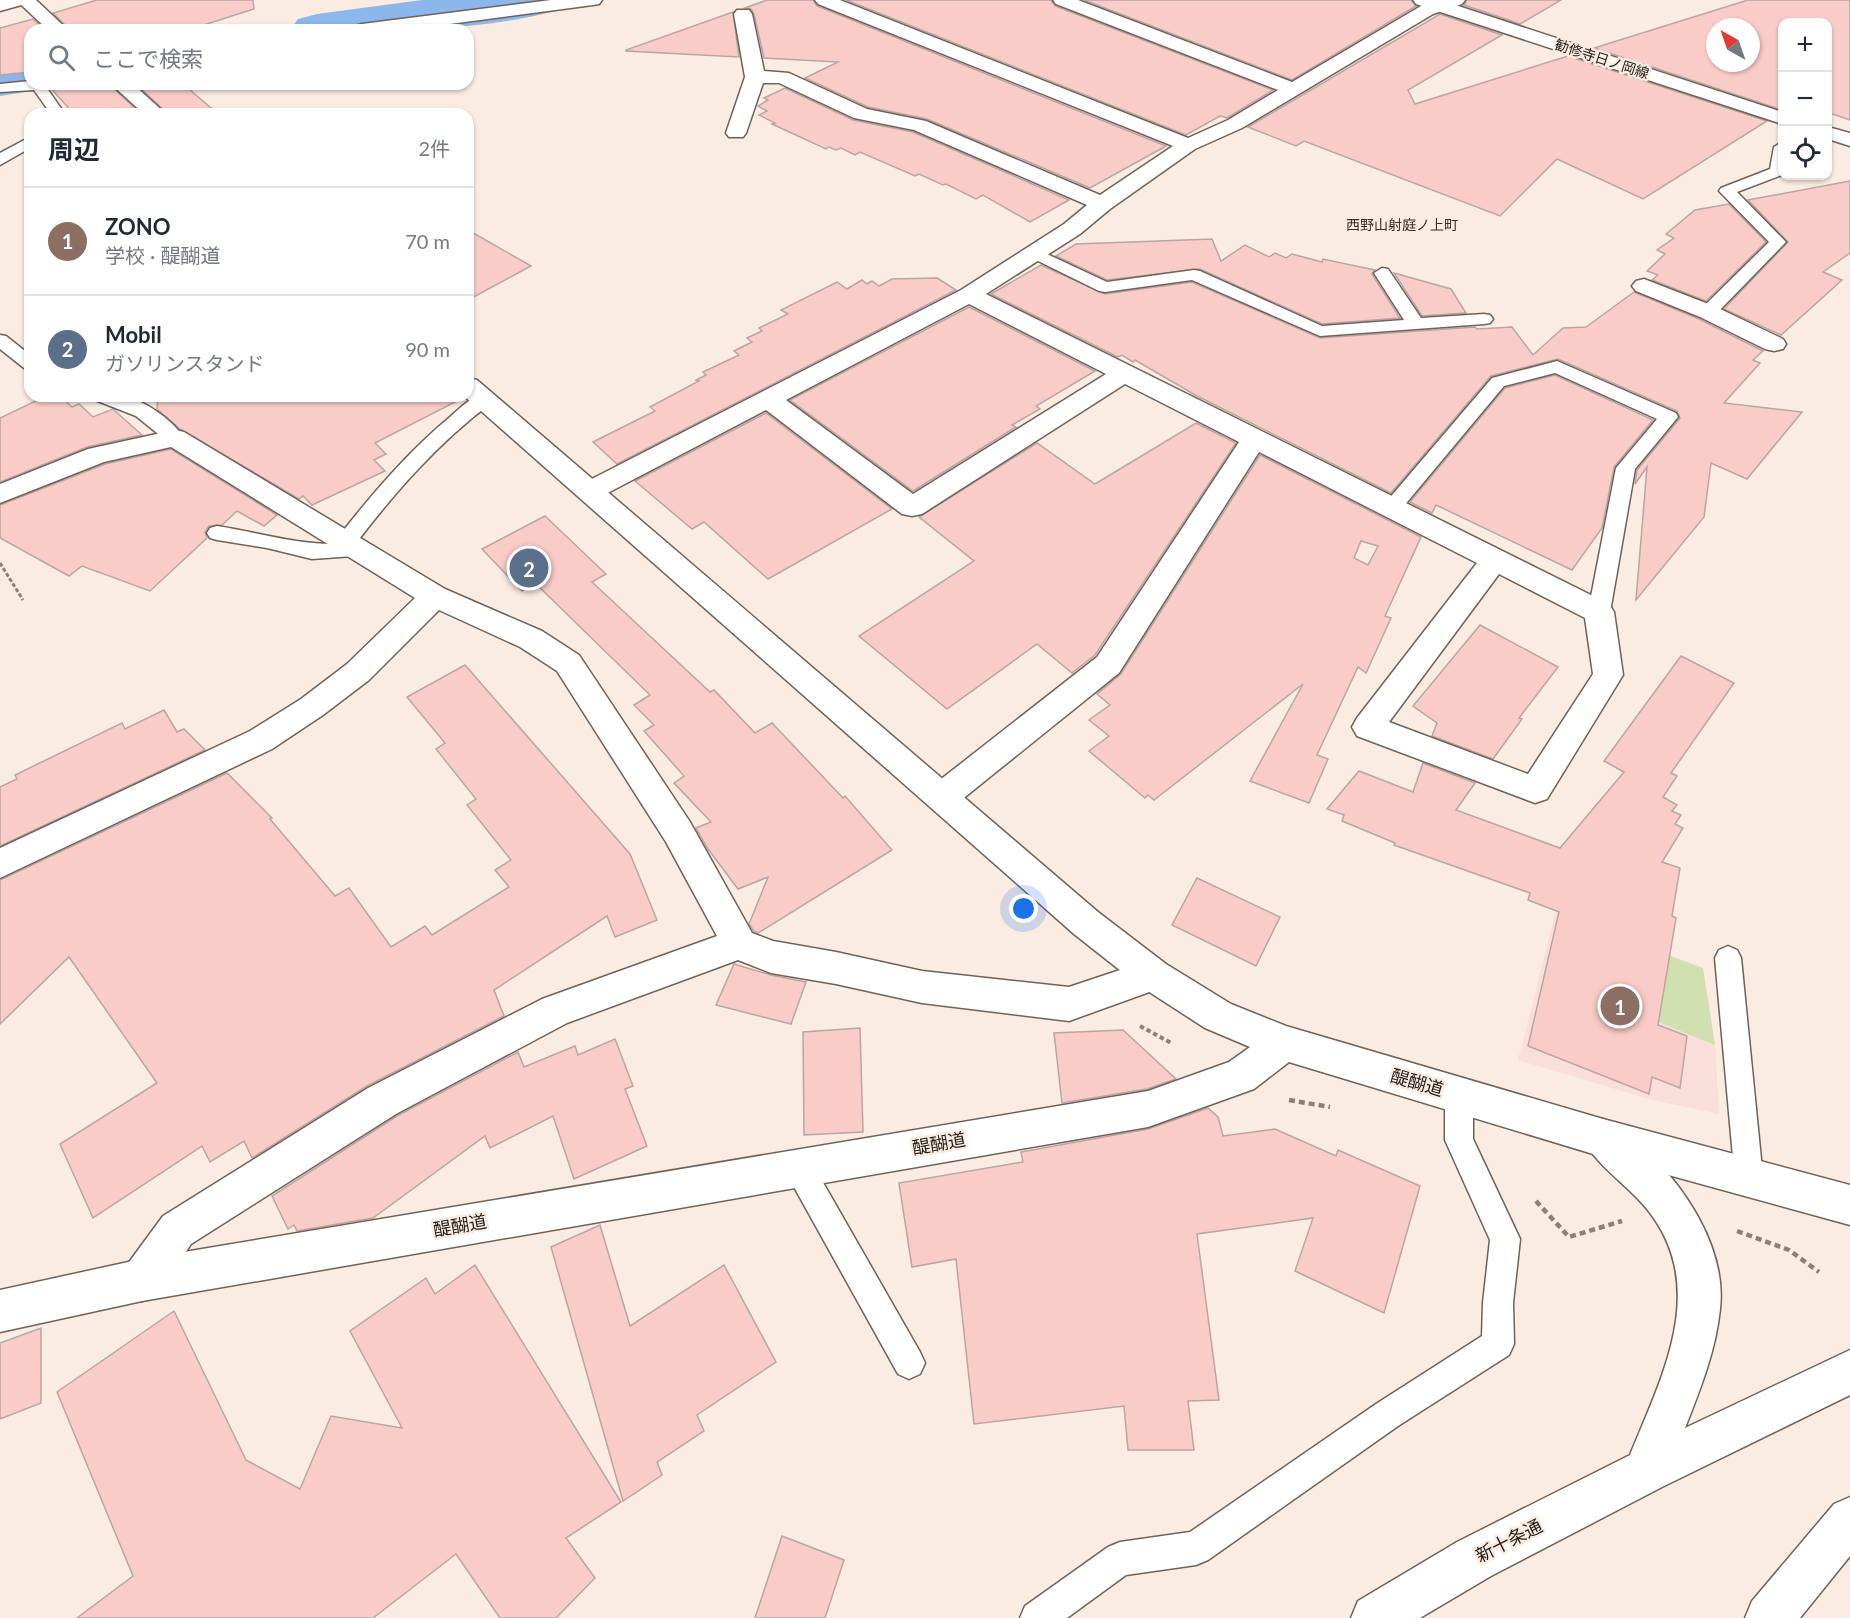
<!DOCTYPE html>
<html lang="ja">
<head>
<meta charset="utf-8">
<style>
	:root { --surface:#fff; --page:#f2f2f3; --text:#1f2937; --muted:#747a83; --line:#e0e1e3; --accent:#2563eb }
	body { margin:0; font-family:Lato,"Noto Sans JP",sans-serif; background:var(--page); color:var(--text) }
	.controls { position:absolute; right:18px; top:18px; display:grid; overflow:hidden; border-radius:12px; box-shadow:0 2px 4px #0004 }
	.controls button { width:54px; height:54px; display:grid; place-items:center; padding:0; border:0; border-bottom:2px solid var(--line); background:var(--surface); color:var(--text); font:30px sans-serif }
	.compass { position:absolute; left:1706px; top:18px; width:54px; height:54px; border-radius:50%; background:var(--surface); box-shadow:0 2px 4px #0004; rotate:320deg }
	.you { position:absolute; left:1024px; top:909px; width:21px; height:21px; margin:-15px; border:4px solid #fff; border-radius:50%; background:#1a73e8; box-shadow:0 0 0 9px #1a73e833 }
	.badge { display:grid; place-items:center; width:39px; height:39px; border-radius:50%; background:var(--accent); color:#fff; font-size:20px; font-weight:700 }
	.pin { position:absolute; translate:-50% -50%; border:3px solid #fff; box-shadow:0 2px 6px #0006 }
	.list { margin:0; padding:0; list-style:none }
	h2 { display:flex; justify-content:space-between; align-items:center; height:78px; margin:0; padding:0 24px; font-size:26px }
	h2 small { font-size:20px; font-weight:400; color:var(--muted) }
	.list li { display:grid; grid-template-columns:39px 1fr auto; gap:18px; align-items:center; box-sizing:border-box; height:108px; padding:0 24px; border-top:2px solid var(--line) }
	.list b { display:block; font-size:22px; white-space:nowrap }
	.list p { margin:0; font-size:20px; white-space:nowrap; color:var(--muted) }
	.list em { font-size:20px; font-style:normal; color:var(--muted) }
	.icon { flex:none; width:33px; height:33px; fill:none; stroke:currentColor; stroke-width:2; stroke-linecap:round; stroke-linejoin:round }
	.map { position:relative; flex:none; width:1850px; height:1618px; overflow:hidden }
	.search { position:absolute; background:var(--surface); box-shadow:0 2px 4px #0004; left:24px; top:24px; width:450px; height:66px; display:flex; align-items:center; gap:15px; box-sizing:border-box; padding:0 21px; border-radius:18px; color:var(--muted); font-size:22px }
	.panel { position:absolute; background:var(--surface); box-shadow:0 2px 4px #0004; left:24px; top:108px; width:450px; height:294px; border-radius:18px }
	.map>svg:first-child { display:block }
	.education { fill:#f9deda }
	.green { fill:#d0e0b0 }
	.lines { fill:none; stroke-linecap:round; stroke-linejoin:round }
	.river { fill:#8cb7eb; fill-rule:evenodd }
	.building { fill:#faccc8; stroke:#b8a5a4; stroke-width:1.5; fill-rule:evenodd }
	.lane-casing { stroke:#6f6259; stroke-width:3 }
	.street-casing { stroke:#6f6259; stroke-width:3 }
	.secondary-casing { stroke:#6f6259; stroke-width:3 }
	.primary-casing { stroke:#6f6259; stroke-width:3 }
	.highway-casing { stroke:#6f6259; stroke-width:3 }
	.path-far2 { stroke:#8a8079; stroke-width:3; stroke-dasharray:4 2; stroke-linecap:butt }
	.path-far1 { stroke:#8a8079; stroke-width:4; stroke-dasharray:4.5 3; stroke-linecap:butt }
	.path { stroke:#8a8079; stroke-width:4.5; stroke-dasharray:6 4; stroke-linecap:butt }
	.lane { fill:#fff; fill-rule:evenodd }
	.street { fill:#fff; fill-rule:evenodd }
	.secondary { fill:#fff; fill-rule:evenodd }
	.primary { fill:#fff; fill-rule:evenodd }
	.highway { fill:#fff; fill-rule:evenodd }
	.labels { text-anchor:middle; stroke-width:5; stroke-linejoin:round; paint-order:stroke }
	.far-street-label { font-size:14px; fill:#211c18; stroke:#fbece1 }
	.far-neighbourhood-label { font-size:14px; fill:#392d25; stroke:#fbece1 }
	.near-street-label { font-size:18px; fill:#211c18; stroke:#fbece1 }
</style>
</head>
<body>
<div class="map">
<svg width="1850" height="1618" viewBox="0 0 1850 1618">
	<rect width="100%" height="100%" fill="#fbece1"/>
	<polygon class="education" points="1556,911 1619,937 1703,968 1715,1045 1719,1114 1649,1099 1518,1060"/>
	<polygon class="green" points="1619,937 1703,968 1715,1045 1611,1003"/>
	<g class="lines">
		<g class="river">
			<path d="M422,0H564L556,11C469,33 380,30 290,30L298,19L317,14Z"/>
			<polygon points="30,59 30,84 52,84 50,88 0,96 0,62"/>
		</g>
	</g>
	<g class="building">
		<polygon points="97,0 253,0 254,9 188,30 70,30 53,13"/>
		<polygon points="767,0 813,0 817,6 1166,146 1090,188 927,119 868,107 805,78 838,62 764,58 754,14 751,9 745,8"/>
		<polygon points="846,0 1051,0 1055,6 1273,90 1227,118 1220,116 1186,135"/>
		<polygon points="1084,0 1411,0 1416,6 1292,80"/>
		<polygon points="1467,0 1561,0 1520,24 1464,5"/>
		<path d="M1748,0H1850V120L1827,112V22H1782V110L1594,48ZM1715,27H1751V63H1715Z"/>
		<polygon points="733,12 739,57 626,51 626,50"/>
		<polygon points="1440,14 1502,35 1408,90 1415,104 1568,56 1767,121 1643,199 1557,159 1500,216 1304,141 1296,146 1248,127"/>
		<polygon points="33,19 45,30 30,30 30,72 0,75 0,28"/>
		<polygon points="47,84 109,84 141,114 74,114"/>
		<polygon points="136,84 183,84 218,114 168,114"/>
		<polygon points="785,88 853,120 913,132 1069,200 1030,222 983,195 976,199 946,184 943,185 919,174 915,176 860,152 855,155 841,148 836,150 829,147 826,149 772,124 775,123 759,115 767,111 758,106 768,100 764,98"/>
		<polygon points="1850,181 1850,253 1823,272 1842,280 1781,335 1724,309 1788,242 1748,200"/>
		<polygon points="1729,204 1766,242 1706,301 1652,280 1658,275 1647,271 1665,254 1657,250 1674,238 1666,234 1695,210"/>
		<polygon points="468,230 531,266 468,300"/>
		<polygon points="1212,239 1221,261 1245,245 1269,257 1275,253 1286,258 1292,254 1322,262 1323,259 1375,270 1372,274 1400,318 1322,324 1200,269 1107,280 1056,256 1076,244"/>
		<polygon points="1041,265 1105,294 1192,282 1320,338 1475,327 1477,329 1512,327 1533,355 1563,328 1586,327 1634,292 1699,319 1763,351 1753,360 1760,363 1724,403 1802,412 1747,479 1711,463 1704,517 1636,600 1647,467 1635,484 1637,470 1680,418 1677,411 1558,359 1491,376 1391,493 1197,396 1135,360 1133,362 1122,355 1118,357 991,294"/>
		<polygon points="1394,273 1451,289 1466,313 1422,316"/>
		<polygon points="937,278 956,290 617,464 593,442 655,411 650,407 699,381 696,380 706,375 703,372 739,355 734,351 752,342 747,338 762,331 759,328 788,314 781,310 837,282 847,289 862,280 867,284 872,281 879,286 892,279"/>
		<polygon points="969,307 1095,371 1036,406 1040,409 1012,425 1016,427 913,491 790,400"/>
		<polygon points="1555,375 1653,420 1614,467 1602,528 1572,570 1436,505 1432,513 1410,502 1505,388"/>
		<polygon points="46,396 60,396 72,407 79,404 93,417 113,409 142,435 87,447 0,482 0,418"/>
		<polygon points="158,396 462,396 463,398 375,443 386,454 374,460 385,471 312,505 303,496 299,499 180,429 157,409"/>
		<polygon points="766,413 892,509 768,579 704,522 692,529 635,481"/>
		<polygon points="1196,423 1236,443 1095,655 1072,673 1037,644 947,709 859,636 974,561 919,517 1037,443 1095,484"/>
		<polygon points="171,449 277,515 264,526 237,511 222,525 209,526 205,532 207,538 150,591 82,566 69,576 0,538 0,505 105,464"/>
		<path d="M1260,455L1421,537L1385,616L1391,618L1366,673L1358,667L1317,755L1328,759L1309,803L1250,781L1303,684L1154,800L1148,795L1145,798L1089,751L1109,736L1089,720L1110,705L1097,694L1121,674ZM1361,541L1378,546L1368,565L1354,558Z"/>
		<polygon points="545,516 606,574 592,582 710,692 714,690 755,733 772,723 843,798 845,796 892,850 758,933 754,931 749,924 768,877 738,889 708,849 696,828 711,822 674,783 684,776 644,731 654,725 634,705 650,695 535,583 522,591 482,549"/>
		<polygon points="1480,625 1558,667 1519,718 1522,719 1493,759 1432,736 1437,723 1413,706"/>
		<polygon points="1681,656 1734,683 1671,773 1677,776 1663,797 1677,805 1672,811 1681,815 1675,824 1683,828 1662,862 1680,868 1672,916 1676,918 1658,1025 1687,1036 1680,1088 1652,1077 1649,1094 1528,1046 1559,912 1528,900 1530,893 1394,845 1395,843 1342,821 1344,815 1327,809 1359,771 1413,792 1423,763 1475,783 1456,810 1560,848 1624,772 1604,761"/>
		<polygon points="465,665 630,854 657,920 615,937 607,916 494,990 504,1016 367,1086 252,1158 244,1141 210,1162 202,1146 93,1218 60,1144 157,1083 69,957 0,1024 0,880 227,773 272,818 270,819 335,896 349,888 391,947 425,926 432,935 509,887 495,870 511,860 467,805 476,799 436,749 445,743 407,697"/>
		<polygon points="164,710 177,732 184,729 205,750 0,846 0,787 17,779 15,775 122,723 125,729"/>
		<polygon points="1197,878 1280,917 1256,966 1172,925"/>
		<polygon points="734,964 771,975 806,982 791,1024 716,1005"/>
		<polygon points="860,1028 863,1132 804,1135 803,1032"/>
		<polygon points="1123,1030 1176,1079 1147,1089 1062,1103 1054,1033"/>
		<polygon points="615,1039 633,1086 625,1089 647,1146 574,1179 553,1116 490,1148 485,1136 373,1218 297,1231 294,1225 288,1229 272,1196 397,1116 518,1052 524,1067 575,1046 578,1055"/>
		<polygon points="1208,1108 1218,1117 1223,1136 1275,1129 1336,1156 1338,1150 1420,1186 1384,1313 1295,1271 1313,1218 1197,1234 1219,1400 1188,1401 1194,1450 1128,1450 1124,1406 974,1424 956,1259 912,1267 899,1183 1023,1162 1021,1152 1148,1129"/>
		<polygon points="600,1225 630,1326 724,1265 776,1362 697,1415 704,1431 657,1462 662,1475 623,1501 551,1247"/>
		<polygon points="475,1265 621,1502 566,1538 595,1578 556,1618 500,1618 456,1554 373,1618 77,1618 133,1576 57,1392 174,1311 246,1460 300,1489 331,1416 402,1428 350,1331 426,1278 435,1294"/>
		<polygon points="41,1328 41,1403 0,1419 0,1343"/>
		<polygon points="782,1536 844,1560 825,1618 755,1618"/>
	</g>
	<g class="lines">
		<defs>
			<g id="lane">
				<polygon points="30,81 30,84 44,84 65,114 51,114 34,90 0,92 0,84"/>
				<polygon points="30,137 30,148 0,165 0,153"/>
				<polygon points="1782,142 1782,175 1737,192 1786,242 1714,316 1702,316 1699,312 1702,308 1769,242 1719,191 1721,188 1770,169 1774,147"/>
				<polygon points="1034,248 1107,282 1194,270 1200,271 1322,326 1404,320 1374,273 1382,268 1388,269 1421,318 1484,314 1490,315 1493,319 1490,323 1484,324 1320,336 1192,280 1105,292 1099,291 1028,256 1026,253"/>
				<polygon points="0,335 6,336 30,355 30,370 24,368 0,349"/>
				<polygon points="1557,361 1676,413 1678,417 1635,469 1610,612 1607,617 1599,620 1591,617 1588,612 1616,468 1657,419 1555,373 1504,386 1398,513 1391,515 1384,513 1381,508 1492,378"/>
				<path d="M484,393L491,395L493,399L491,403C438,443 396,491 356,543L367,545L370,550L367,555L312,559L267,548L217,540L210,538L207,533L210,528L217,526C256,532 298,545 337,544L336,541L339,536C373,493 408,452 450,417C460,408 471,397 484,393Z"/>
				<path d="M93,396C102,396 112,395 122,396C143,399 173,420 184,438L182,442L175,444L168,442L136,416L95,400Z"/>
				<polygon points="1728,946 1737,950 1741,958 1763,1179 1759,1189 1749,1193 1739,1189 1735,1179 1715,958 1719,950"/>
				<polygon points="1459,1082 1469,1086 1473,1095 1473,1139 1520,1239 1513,1303 1514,1344 1509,1355 1398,1426 1208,1560 1196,1565 1126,1575 1067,1618 1020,1618 1025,1606 1108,1547 1120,1542 1190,1532 1376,1404 1482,1336 1483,1303 1490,1240 1445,1140 1445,1095 1449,1086"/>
				<polygon points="799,1154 809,1158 920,1352 925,1363 920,1374 909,1379 898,1374 789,1178 785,1168 789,1158"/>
			</g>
			<g id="street">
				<polygon points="0,0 28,0 25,4 0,11"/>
				<polygon points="551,0 602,0 599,4 593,5 405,30 353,30 355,26 362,24"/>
				<path d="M815,0H840L1188,138L1228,120L1278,90L1056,4L1053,0H1078L1292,82L1421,6L1439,0H1465L1462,4L1433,14L1242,128L1195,149L1110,209L1080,234L986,294L1609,604L1614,612L1623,675L1547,799L1535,803L1357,736L1352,727L1357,718L1477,563L1259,452L1119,673L955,805L943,809L931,805L927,796L931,787L1097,657L1239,442L1125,384L922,514L912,516L902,514L766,410L600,497L590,500L580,497L576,491L580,485L961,290L1064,224L1087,205L914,130L854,118L779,83H763L746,133L743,137H729L726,133L745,77L734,14L737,10H749L752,14L764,71L789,73L867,109L926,121L1100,195L1173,146L818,4ZM969,304L1106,374L913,494L786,400ZM1499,574L1585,618L1593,674L1528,774L1389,722Z"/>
				<polygon points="1644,279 1716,307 1783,339 1786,344 1783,349 1774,351 1765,349 1700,317 1636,291 1632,286 1636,281"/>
				<polygon points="175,430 184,432 445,589 542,631 579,655 690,822 752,933 773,941 836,952 922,971 1069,987 1153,959 1166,964 1171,975 1166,986 1069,1021 922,1003 836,984 771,973 738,960 567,1023 396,1114 191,1244 157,1295 142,1301 127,1295 121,1280 127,1265 163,1216 368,1088 542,999 717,936 666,842 557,671 520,647 439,610 369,680 323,715 272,749 0,878 0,848 250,731 301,699 347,664 415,598 171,447 104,462 0,503 0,484 88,449"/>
			</g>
			<g id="secondary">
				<polygon points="16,0 36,0 68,30 48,30"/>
				<polygon points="111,84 133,84 166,114 144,114"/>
				<polygon points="468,378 477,380 1098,912 1166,964 1231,1004 1286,1026 1603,1119 1850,1185 1850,1225 1603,1157 1289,1062 1254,1089 1148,1127 142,1301 0,1332 0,1290 142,1259 1148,1091 1229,1062 1250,1047 1205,1028 1140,986 1074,934 464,396 468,396"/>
			</g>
			<g id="primary">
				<polygon points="1413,0 1440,0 1782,112 1782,124 1416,4"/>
				<polygon points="1828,127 1850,133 1850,146 1828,139"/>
			</g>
			<g id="highway">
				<path d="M1603,1119C1618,1125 1628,1134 1640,1145C1684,1184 1727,1248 1720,1309C1716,1350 1700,1390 1685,1428L1850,1350V1395L1662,1487L1491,1576L1420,1618H1351L1358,1601L1457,1542L1630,1455C1662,1376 1710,1287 1647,1209C1628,1185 1596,1166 1583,1138L1589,1125Z"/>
				<polygon points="1850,1497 1850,1556 1800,1618 1745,1618 1752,1601 1834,1504"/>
			</g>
		</defs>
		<use href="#lane" class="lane-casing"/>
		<use href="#street" class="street-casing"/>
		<use href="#secondary" class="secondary-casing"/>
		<use href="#primary" class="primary-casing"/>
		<use href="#highway" class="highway-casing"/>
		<polyline class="path-far2" points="0,563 23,600"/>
		<polyline class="path-far1" points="1140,1026 1173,1044"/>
		<g class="path">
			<polyline points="1289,1100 1330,1107"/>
			<polyline points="1536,1201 1569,1237 1622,1221"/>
			<polyline points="1737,1231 1789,1250 1819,1272"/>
		</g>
		<use href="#lane" class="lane"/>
		<use href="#street" class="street"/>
		<use href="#secondary" class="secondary"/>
		<use href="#primary" class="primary"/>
		<use href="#highway" class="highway"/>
	</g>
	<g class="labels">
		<g class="far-street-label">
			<text transform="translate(1602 59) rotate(18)" y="5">勧修寺日ノ岡線</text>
		</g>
		<g class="far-neighbourhood-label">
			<text x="1402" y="230">西野山射庭ノ上町</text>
		</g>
		<g class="near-street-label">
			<text transform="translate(1417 1083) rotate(16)" y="6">醍醐道</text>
			<text transform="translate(939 1144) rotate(-10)" y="6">醍醐道</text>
			<text transform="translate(460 1226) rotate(-10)" y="6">醍醐道</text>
			<text transform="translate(1509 1541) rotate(-27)" y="6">新十条通</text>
		</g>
	</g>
</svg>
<div class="controls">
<button>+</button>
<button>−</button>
<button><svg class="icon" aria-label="locate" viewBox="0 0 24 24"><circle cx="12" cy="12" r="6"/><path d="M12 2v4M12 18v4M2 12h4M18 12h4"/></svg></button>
</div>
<svg class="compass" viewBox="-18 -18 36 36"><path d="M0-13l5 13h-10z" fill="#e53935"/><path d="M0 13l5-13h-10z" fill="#747a83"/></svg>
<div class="you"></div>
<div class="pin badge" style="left:1620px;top:1006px;background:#8d6e63">1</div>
<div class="pin badge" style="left:529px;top:568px;background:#5c6f8a">2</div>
<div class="search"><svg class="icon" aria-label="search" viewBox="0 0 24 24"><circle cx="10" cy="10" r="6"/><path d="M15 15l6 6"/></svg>ここで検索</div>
<section class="panel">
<h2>周辺<small>2件</small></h2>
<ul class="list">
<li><span class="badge" style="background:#8d6e63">1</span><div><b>ZONO</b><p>学校 · 醍醐道</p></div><em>70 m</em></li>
<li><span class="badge" style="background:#5c6f8a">2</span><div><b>Mobil</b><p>ガソリンスタンド</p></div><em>90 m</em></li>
</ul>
</section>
</div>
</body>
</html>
